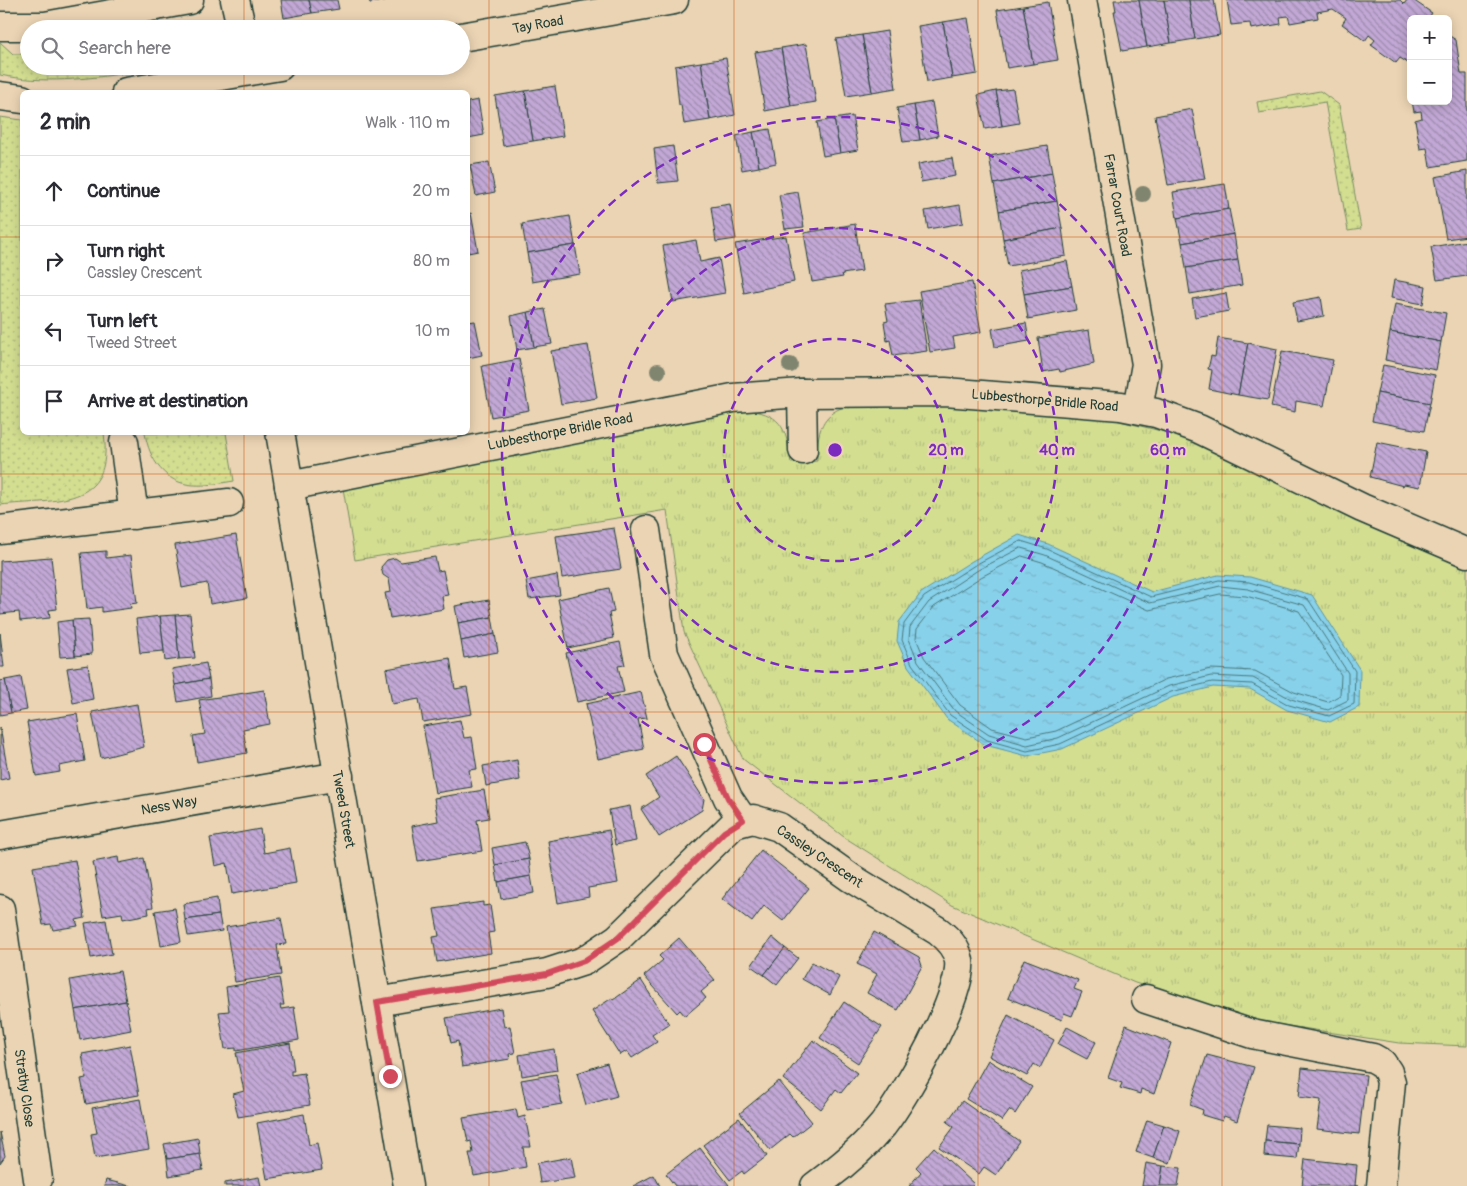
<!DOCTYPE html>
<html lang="en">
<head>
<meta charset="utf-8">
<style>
	:root { --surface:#fff; --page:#f7f7f7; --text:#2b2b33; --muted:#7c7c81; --line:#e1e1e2 }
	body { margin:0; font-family:Pangolin,sans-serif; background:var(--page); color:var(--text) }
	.controls { position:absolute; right:15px; top:15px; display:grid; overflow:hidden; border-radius:8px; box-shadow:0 2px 12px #0003 }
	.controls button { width:45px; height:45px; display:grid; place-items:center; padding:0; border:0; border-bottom:1px solid var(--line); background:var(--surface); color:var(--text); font:25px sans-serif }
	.stop { position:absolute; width:15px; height:15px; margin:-11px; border:4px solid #d1495b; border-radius:50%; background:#fff }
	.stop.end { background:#d1495b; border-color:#fff; box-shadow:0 1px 5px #0008 }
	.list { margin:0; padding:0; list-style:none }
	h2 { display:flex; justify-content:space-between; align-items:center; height:65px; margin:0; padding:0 20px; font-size:21px }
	h2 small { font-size:16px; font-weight:400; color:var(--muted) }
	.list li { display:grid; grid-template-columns:32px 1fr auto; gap:15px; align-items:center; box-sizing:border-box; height:70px; padding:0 20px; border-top:1px solid var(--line) }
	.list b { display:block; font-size:19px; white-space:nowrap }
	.list p { margin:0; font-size:16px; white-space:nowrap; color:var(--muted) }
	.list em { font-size:16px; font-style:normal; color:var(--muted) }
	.icon { flex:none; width:28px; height:28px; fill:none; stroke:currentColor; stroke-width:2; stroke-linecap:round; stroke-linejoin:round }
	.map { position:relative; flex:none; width:1467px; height:1186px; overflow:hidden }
	.search { position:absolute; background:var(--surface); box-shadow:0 2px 12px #0003; left:20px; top:20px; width:450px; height:55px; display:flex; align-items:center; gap:12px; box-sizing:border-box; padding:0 18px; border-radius:28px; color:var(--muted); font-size:19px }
	.panel { position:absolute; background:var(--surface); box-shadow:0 2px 12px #0003; left:20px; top:90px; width:450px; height:345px; border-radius:8px }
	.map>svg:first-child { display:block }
	.grass { fill:url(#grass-dots); stroke:#798e62 }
	.park { fill:url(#park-tufts); stroke:#798e62 }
	.water { fill:url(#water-ripples); stroke:#5e96a1 }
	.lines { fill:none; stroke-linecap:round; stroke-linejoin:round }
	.shore { stroke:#49787d; stroke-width:1 }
	.building { fill:url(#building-back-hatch); stroke:#1f3d34 }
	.minor-casing { stroke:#1f3d34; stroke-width:31 }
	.minor { stroke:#ebd4b4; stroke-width:28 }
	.tree { fill:#808570 }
	.route { stroke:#d1495b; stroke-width:6 }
	.grid { fill:none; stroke:#ca5512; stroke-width:1; stroke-opacity:0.55 }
	.ring { fill:none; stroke:#7b2cbf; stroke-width:2.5; stroke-dasharray:9 6 }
	.labels { text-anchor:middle; stroke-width:4.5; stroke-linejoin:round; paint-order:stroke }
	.street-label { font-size:14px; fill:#1f3d34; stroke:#ebd4b4 }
	.centre { fill:#7b2cbf; stroke:#ebd4b4; stroke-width:2.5 }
	.ring-label { font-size:15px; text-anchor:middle; font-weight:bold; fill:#7b2cbf; stroke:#ebd4b4; stroke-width:4.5; stroke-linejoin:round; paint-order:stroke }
</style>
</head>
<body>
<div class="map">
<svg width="1467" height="1186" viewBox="0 0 1467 1186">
	<defs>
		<pattern id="grass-dots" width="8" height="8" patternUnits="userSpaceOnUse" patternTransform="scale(1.25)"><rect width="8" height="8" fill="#d3de91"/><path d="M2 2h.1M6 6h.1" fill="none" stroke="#b5bf7e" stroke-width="1.8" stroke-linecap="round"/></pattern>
		<pattern id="park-tufts" width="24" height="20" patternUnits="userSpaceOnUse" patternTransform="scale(1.25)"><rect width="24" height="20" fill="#d3de91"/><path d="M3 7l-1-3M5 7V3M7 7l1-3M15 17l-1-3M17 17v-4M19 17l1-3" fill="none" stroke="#b5bf7e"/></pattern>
		<pattern id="water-ripples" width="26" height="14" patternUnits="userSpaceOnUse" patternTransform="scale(1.25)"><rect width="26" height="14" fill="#88d1ea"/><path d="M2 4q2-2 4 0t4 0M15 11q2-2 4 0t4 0" fill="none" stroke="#75b4c9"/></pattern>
		<pattern id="building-back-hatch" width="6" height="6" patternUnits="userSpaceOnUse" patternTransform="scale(1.25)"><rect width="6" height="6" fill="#c2a8d5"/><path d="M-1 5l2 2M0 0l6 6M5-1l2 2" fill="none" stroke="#9d8aae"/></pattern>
	</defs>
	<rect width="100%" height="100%" fill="#ebd4b4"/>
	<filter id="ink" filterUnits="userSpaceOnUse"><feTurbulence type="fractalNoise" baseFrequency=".02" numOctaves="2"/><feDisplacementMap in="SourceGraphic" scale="10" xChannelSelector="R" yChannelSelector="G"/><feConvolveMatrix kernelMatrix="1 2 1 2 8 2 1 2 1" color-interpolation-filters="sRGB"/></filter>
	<g filter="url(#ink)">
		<g class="grass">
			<polygon points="158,20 160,29 131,29 133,25"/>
			<path d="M0,42L13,54H29V66H127L129,73C85,79 44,84 0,75Z"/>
			<polygon points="1320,91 1339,105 1361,229 1348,231 1325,102 1259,113 1257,102"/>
			<path d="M0,117L22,120V432L104,433C114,509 56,499 0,505Z"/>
			<path d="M145,433H226L234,481C221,483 207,486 194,485C165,484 149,459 145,433Z"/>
		</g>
		<path class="park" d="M852,405H932L1037,411L1111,419L1178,435L1223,454L1402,540L1467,567V1046L1399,1043L1263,1022L1135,983L952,905L844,837L743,759L684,632L667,510L355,560L343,488L749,410C785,415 786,432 791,463L817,461C817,433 820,411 852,405Z"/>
		<polygon class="water" points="1019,535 1048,544 1152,592 1218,575 1250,577 1312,595 1360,670 1359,707 1330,722 1287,710 1250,689 1213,687 1173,697 1062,749 1027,756 985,745 947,719 908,666 897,641 899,622 921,593 972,561"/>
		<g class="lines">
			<g class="shore">
				<polygon points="1021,541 1047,549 1151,597 1219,580 1249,582 1308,599 1355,671 1354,704 1329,716 1289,705 1252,684 1212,682 1171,692 1060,744 1027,751 987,740 950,715 912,664 902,640 904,624 924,597 975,565"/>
				<polygon points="1021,548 1045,555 1150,603 1220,586 1248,589 1304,605 1348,673 1348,700 1328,710 1291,699 1253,678 1211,676 1169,686 1058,738 1027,745 989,734 955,711 918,661 909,639 910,627 929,602 978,570"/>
				<polygon points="1022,556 1042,562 1149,610 1220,594 1246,596 1299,611 1341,675 1340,695 1328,702 1294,692 1255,671 1211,669 1166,679 1056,731 1027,737 992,728 960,705 924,657 916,638 917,629 934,607 981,577"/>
			</g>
		</g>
		<g class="building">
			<polygon points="281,0 309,0 312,13 284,18"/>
			<polygon points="309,0 337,0 339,9 312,13"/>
			<polygon points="369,0 389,0 370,3"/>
			<polygon points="1114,0 1139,0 1147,47 1122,51 1114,11 1116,11"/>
			<polygon points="1139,0 1164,0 1171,43 1147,47"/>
			<polygon points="1164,0 1189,0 1195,39 1171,43"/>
			<polygon points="1189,0 1214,0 1220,35 1195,39"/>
			<polygon points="1227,0 1400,0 1404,4 1407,0 1413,0 1432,13 1428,19 1411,19 1411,65 1400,58 1396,63 1371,45 1375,40 1369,35 1365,41 1342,24 1346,18 1333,9 1317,12 1318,18 1290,23 1288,16 1280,17 1281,24 1251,29 1250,23 1231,25"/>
			<polygon points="1048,2 1058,60 1033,64 1023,6"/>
			<polygon points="1023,6 1033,64 1007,68 997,10"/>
			<polygon points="968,18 977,74 952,78 943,22"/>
			<polygon points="943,22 952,78 927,82 918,26"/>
			<polygon points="887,31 896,88 872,92 862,35"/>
			<polygon points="862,35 872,92 846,96 836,39"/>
			<polygon points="1448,35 1456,40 1461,74 1467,74 1467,161 1430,167 1427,148 1420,149 1415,120 1422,118 1421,111 1414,112 1412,101 1448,101"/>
			<polygon points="806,44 816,102 791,106 781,48"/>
			<polygon points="781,48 791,106 765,111 755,52"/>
			<polygon points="726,58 735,115 710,120 701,62"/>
			<polygon points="701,62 710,120 684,124 681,105 679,105 675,66"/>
			<polygon points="555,86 563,136 533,141 525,91"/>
			<polygon points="1013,89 1019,123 1002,126 996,91"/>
			<polygon points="525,91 533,141 503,146 495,96"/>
			<polygon points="996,91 1002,126 985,129 978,95"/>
			<polygon points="478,100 484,135 468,138 468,102"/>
			<polygon points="932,102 938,136 920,140 914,105"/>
			<polygon points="914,105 920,140 903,142 897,108"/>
			<polygon points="1192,109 1205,179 1168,185 1155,116"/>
			<polygon points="852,116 858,150 840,153 834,119"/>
			<polygon points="834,119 840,153 823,156 817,122"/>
			<polygon points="770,129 776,163 759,167 753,132"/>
			<polygon points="753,132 759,167 742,170 736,136"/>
			<polygon points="673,146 678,181 658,183 654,149"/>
			<polygon points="1047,146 1052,173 994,184 989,156"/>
			<polygon points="952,158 955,176 921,182 918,164"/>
			<polygon points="489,162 495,192 476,196 470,165"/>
			<polygon points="1467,171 1467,236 1446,239 1435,177"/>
			<polygon points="1052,173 1057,201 999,211 994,184"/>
			<polygon points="1225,184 1229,209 1177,218 1173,192"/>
			<polygon points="798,192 804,227 785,229 779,195"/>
			<polygon points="1057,201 1062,228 1003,239 999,211"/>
			<polygon points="730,204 736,239 716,242 711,207"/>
			<polygon points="960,205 963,223 928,229 925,211"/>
			<polygon points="1229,209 1234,234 1182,243 1177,218"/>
			<polygon points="471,213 478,251 468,253 468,214"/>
			<polygon points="570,216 575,245 527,253 522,224"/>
			<polygon points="855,224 862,271 842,274 843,277 812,282 804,233"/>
			<polygon points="1062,228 1066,256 1008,266 1003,239"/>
			<polygon points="1234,234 1238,260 1186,268 1182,243"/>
			<polygon points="786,236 794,282 744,293 735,244"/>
			<polygon points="696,240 700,262 719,258 725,293 673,302 663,246"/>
			<polygon points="1467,241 1467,276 1437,280 1431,247"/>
			<polygon points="575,245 580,274 532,282 527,253"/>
			<polygon points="1238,260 1242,285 1190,294 1186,268"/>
			<polygon points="1067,261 1072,286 1024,294 1019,270"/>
			<polygon points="1394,280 1426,286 1423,304 1391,298"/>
			<polygon points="972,282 981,332 953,337 955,348 930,352 919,291"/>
			<polygon points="1072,286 1076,310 1028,319 1024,294"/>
			<polygon points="1226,293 1229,311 1195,317 1192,299"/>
			<polygon points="1321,297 1324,316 1297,321 1293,302"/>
			<polygon points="919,300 927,351 893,356 890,340 887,341 884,322 888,321 885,304"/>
			<polygon points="1395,304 1446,313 1441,342 1390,332"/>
			<polygon points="545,309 552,344 534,347 528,312"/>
			<polygon points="528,312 534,347 517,350 511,316"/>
			<polygon points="475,321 482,355 468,358 468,322"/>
			<polygon points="1026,323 1029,341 995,347 992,329"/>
			<polygon points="1089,330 1094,364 1060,372 1059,369 1043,372 1038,338"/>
			<polygon points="1390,332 1441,342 1436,370 1385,360"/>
			<polygon points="1218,338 1248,343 1238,395 1209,389 1212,370 1208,369 1211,356 1215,357"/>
			<polygon points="1248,343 1277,349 1268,400 1238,395"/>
			<polygon points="588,345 597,398 561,404 551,351"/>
			<polygon points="1282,351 1333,360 1324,406 1296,401 1295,412 1271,407"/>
			<polygon points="519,359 529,410 491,417 482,366"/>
			<polygon points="1383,365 1435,375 1430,403 1377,393"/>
			<polygon points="1377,393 1430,403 1424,431 1372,421"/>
			<polygon points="1377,442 1426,452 1420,487 1404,484 1403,486 1370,477"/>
			<polygon points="614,528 621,569 562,578 556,536"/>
			<polygon points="236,535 247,598 210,604 207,583 182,588 175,545"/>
			<polygon points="106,551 106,558 131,555 137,603 130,604 131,608 102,612 102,607 87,609 81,553"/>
			<polygon points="51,557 57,609 49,610 50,618 20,621 19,612 0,614 0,561"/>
			<polygon points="435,557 438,571 443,570 448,595 442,596 444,609 390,618 385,593 391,592 389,579 383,575 381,567 387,560 395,558 401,562"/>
			<polygon points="557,575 560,595 529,599 526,581"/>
			<polygon points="609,588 614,612 609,613 614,638 568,648 558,599"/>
			<polygon points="489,600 492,617 458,623 455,606"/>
			<polygon points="190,614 195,658 179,659 175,615"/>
			<polygon points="175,615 179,659 165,661 160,616"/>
			<polygon points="160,616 164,651 140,653 136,619"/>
			<polygon points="492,617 495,634 461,641 458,623"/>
			<polygon points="89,619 92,654 75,656 72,620"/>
			<polygon points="72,620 75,656 60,657 57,622"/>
			<polygon points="0,633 4,667 0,667"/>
			<polygon points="495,634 498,652 464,658 461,641"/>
			<polygon points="620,642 625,665 618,666 624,692 577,702 566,653"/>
			<polygon points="450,658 455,689 467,687 472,714 423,722 419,699 392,704 386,669"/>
			<polygon points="206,663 209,679 175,685 172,669"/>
			<polygon points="88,665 93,699 73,703 67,668"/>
			<polygon points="21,677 27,710 11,713 5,680"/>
			<polygon points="209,679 211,696 178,702 175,685"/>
			<polygon points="5,680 11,713 0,715 0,681"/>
			<polygon points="264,690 270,724 243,729 247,753 197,762 193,736 205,734 199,700"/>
			<polygon points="641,692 647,718 638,719 644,749 598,759 586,704"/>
			<polygon points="137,704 144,747 101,758 92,712"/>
			<polygon points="77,714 85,761 59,766 60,772 36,776 27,722"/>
			<polygon points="460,720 464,738 472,737 477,769 469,770 472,787 435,793 423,726"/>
			<polygon points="0,727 9,778 0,780"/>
			<polygon points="676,756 704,799 702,810 659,837 641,809 659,797 646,776"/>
			<polygon points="517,760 520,780 486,786 483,766"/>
			<polygon points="484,790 489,818 477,820 482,851 418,861 412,826 438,821 434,798"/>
			<polygon points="630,806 636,841 615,845 609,810"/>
			<polygon points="260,829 264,853 290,848 296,883 232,894 227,863 215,866 210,838"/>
			<polygon points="609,830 618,883 588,888 589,897 558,903 548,841"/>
			<polygon points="525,842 529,859 495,865 492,848"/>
			<polygon points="761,850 809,888 783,921 764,906 752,922 722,899"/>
			<polygon points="118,857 119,863 144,858 153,907 148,908 149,914 123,919 122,913 103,916 93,862"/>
			<polygon points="529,859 531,876 498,882 495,865"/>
			<polygon points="75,860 85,918 76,920 78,926 53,930 51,924 43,925 33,867"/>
			<polygon points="531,876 534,893 501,899 498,882"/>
			<polygon points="217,898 219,915 185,920 183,904"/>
			<polygon points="483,902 483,906 490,905 494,932 488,933 491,953 437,962 433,937 439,936 434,909"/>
			<polygon points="175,908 181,942 161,946 155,911"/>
			<polygon points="219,915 222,931 188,936 185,920"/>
			<polygon points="281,918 286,944 277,945 281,975 235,982 226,927"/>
			<polygon points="106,920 112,954 91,958 85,923"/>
			<polygon points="874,932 919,957 922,966 898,1010 867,993 877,974 857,964"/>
			<polygon points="772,937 785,948 764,975 751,966"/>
			<polygon points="679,938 715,980 701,992 706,998 685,1016 680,1010 677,1013 644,976 663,960 659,956"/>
			<polygon points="785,948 798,958 777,985 764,975"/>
			<polygon points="1024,959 1078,980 1074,989 1082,992 1072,1016 1064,1013 1062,1020 1008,998"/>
			<polygon points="812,962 839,977 830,995 802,979"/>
			<polygon points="120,971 126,1001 75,1010 70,980"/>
			<polygon points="279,978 284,1005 280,1005 281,1009 294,1007 299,1040 236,1051 236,1048 225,1049 219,1012 229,1011 226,987"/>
			<polygon points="641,980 669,1024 652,1035 657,1042 632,1058 627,1051 620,1055 592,1011 612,998 613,1000"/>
			<polygon points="126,1001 131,1030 80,1040 75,1010"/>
			<polygon points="844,1002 882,1027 858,1063 820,1038"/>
			<polygon points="501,1008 504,1027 510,1026 515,1053 509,1054 510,1059 462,1067 458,1041 451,1043 446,1018"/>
			<polygon points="1008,1015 1054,1040 1040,1068 1034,1064 1027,1076 989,1056"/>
			<polygon points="1126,1025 1171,1043 1154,1094 1141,1089 1140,1094 1120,1088 1122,1083 1108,1078"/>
			<polygon points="1067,1027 1096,1042 1087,1059 1058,1044"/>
			<polygon points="813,1040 857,1073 841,1093 836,1089 821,1109 783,1079"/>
			<polygon points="290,1043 294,1071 291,1071 291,1075 304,1073 310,1105 238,1117 233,1094 244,1091 236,1053"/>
			<polygon points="130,1045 139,1095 86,1104 81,1079 86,1078 82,1054"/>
			<polygon points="554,1049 557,1070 522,1076 519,1055"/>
			<polygon points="1207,1055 1254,1067 1237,1121 1224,1116 1222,1121 1202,1115 1203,1110 1190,1105"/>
			<polygon points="988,1060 1032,1087 1015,1114 1010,1110 1002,1121 966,1099"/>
			<polygon points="607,1063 617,1096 586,1105 577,1073"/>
			<polygon points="1302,1068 1366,1075 1359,1134 1317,1129 1321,1100 1299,1097"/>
			<polygon points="556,1074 562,1104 527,1110 521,1080"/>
			<polygon points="779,1081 812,1122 793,1137 790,1134 770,1150 740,1113"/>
			<polygon points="140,1099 149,1149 95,1158 91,1134 97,1133 92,1108"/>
			<polygon points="962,1101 1019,1141 996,1175 984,1167 979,1174 939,1147 954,1127 947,1122"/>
			<polygon points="516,1109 518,1118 525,1116 531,1147 523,1147 526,1167 474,1176 469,1153 473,1153 471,1141 468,1142 463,1118"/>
			<polygon points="304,1114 309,1145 317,1143 322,1170 267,1179 257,1123"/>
			<polygon points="739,1118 767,1156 744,1174 742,1171 730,1180 703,1145"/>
			<polygon points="1147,1120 1164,1125 1153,1158 1136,1152"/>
			<polygon points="1164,1125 1180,1131 1170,1163 1153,1158"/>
			<polygon points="1267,1125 1300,1128 1299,1144 1265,1141"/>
			<polygon points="0,1132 5,1156 0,1163"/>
			<polygon points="198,1138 200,1154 167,1159 164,1144"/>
			<polygon points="1265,1141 1299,1144 1297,1159 1264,1156"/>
			<polygon points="934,1147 974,1184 972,1186 909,1186 921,1172 916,1167"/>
			<polygon points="700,1148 729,1185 727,1186 675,1186 666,1174"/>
			<polygon points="200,1154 203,1170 169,1176 167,1159"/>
			<polygon points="571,1157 575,1178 540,1183 537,1163"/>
			<polygon points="1305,1159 1357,1165 1355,1186 1358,1186 1302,1186"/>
			<polygon points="1146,1163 1163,1166 1160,1186 1142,1186"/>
			<polygon points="1163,1166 1181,1168 1178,1186 1160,1186"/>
			<polygon points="654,1175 660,1186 633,1186"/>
			<polygon points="259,1177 261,1186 225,1186 225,1183"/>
			<polygon points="106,1180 130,1186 104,1186"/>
		</g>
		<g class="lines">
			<defs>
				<g id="minor">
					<polyline points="235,0 240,22"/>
					<polyline points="1082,0 1146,364 1138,409"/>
					<polyline points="0,26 45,26 189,0"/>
					<polyline points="461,37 674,0"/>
					<polyline points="126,92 280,66"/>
					<polyline points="0,96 22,99"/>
					<polyline points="802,393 803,450"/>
					<polyline points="280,432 408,1186"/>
					<polyline points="124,442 134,515"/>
					<polyline points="289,486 733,398 802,393 945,392 1121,406 1156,413 1199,429 1362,508 1467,553"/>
					<polyline points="0,530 229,503"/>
					<polyline points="646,530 664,654 728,798 743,820"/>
					<polyline points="0,835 339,776"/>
					<polyline points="0,909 38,1179"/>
					<polyline points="1146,999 1252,1034 1373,1058 1382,1063 1388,1072 1391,1082 1381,1186"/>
					<path d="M377,1002L547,973L584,961L618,938L734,824L753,819L779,827L851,878L938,931C948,939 957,948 959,961C963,995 905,1097 883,1125C863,1149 840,1168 815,1186"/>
				</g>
			</defs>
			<use href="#minor" class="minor-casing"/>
			<use href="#minor" class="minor"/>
		</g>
		<g class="tree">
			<circle cx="1143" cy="194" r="8"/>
			<circle cx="790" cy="365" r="8"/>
			<circle cx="658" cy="371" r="8"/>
		</g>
	</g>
	<g class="lines" filter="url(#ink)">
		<polyline class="route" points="390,1076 377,1002 547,974 584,961 618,938 724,832 743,820 728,798 704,744"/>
	</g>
	<path class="grid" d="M244,0V29M489,0V1186M734,0V1186M978,0V1186M1222,0V1186M244,66V92M0,237H22M468,237H1467M244,432V1186M0,474H1467M0,712H1467M0,949H1467"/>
	<g class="ring">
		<circle cx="835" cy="450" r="111"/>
		<circle cx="835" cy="450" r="222"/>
		<circle cx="835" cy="450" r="333"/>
	</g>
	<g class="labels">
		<g class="street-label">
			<text transform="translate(538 24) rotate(-10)" y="5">Tay Road</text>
			<text transform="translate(1118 205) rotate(80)" y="5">Farrar Court Road</text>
			<text transform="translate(1045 400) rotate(5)" y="5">Lubbesthorpe Bridle Road</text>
			<text transform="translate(560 431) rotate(-11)" y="5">Lubbesthorpe Bridle Road</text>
			<text transform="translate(169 805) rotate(-10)" y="5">Ness Way</text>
			<text transform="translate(344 809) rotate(80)" y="5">Tweed Street</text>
			<text transform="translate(820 856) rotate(34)" y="5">Cassley Crescent</text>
			<text transform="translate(25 1088) rotate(82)" y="5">Strathy Close</text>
		</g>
	</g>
	<circle cx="835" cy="450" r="8" class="centre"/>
	<g class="ring-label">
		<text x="946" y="455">20 m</text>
		<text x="1057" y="455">40 m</text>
		<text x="1168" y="455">60 m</text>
	</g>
</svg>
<div class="controls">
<button>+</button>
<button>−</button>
</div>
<div class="stop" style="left:704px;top:744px"></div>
<div class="stop end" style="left:390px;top:1076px"></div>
<div class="search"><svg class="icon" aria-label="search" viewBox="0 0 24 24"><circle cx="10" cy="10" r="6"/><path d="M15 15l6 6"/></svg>Search here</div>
<section class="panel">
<h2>2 min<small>Walk · 110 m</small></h2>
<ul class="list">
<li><svg class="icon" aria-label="ahead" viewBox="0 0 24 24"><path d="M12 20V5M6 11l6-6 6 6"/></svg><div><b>Continue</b></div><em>20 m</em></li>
<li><svg class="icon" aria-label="right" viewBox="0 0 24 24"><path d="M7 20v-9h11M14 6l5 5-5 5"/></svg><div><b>Turn right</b><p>Cassley Crescent</p></div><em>80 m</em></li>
<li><svg class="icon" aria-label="left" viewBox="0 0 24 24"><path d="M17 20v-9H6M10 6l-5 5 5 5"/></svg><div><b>Turn left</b><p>Tweed Street</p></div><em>10 m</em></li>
<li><svg class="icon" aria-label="arrive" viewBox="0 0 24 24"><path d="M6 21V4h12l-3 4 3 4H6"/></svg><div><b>Arrive at destination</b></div></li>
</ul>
</section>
</div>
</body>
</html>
